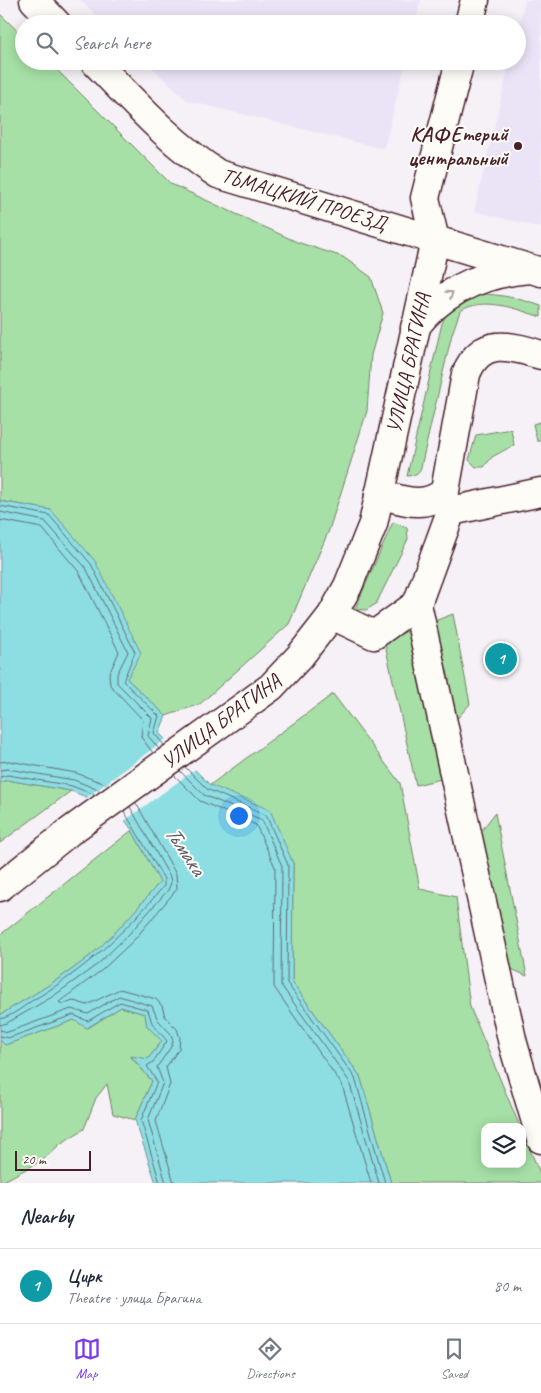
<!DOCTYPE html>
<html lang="en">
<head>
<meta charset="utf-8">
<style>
	:root { --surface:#fff; --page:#f6f6f7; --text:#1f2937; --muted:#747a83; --line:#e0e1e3; --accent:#7c3aed }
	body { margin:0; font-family:Caveat,sans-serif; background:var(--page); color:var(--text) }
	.controls { position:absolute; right:15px; bottom:15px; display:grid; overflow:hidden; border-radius:10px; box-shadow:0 2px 12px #0003 }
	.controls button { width:45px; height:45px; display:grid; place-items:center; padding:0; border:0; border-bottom:1px solid var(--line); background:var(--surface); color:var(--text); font:25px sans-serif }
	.scale { position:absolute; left:15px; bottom:12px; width:76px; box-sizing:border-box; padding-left:5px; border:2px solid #4a1f2b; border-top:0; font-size:14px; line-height:18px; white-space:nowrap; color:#4a1f2b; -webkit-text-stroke:4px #fdfcf7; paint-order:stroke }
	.you { position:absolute; left:238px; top:815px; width:18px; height:18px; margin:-12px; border:4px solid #fff; border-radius:50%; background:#1a73e8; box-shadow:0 0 0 8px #1a73e833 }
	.badge { display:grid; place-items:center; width:32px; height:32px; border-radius:50%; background:var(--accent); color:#fff; font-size:16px; font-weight:700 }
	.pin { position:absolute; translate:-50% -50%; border:2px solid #fff; box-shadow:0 1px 5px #0006 }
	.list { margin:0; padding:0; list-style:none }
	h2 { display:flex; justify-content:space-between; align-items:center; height:65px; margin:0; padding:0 20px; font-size:21px }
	h2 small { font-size:16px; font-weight:400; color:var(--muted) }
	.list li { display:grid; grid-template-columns:32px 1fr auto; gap:15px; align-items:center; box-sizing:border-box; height:75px; padding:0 20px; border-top:1px solid var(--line) }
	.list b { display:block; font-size:19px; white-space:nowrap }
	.list p { margin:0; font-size:16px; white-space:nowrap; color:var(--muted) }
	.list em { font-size:16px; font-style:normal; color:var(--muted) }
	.icon { flex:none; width:28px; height:28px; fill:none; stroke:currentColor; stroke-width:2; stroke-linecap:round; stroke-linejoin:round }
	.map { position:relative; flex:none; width:541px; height:1183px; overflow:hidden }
	.search { position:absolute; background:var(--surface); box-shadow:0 2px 12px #0003; left:15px; right:15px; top:15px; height:55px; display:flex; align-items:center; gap:12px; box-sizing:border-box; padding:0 18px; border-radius:28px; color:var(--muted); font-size:19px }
	.sheet { height:140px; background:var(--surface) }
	nav { display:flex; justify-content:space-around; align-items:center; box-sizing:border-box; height:70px; border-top:1px solid var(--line); background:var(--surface); font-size:14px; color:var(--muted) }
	nav a { display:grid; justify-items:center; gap:2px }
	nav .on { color:var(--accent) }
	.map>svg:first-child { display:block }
	.built { fill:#ebe4f7 }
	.green { fill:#a6e0a6; stroke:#788068 }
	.water { fill:#8cdee3; stroke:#729299 }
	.pier { fill:#f5f1f7 }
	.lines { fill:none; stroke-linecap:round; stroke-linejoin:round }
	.shore { stroke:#646b75; stroke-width:1 }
	.minor-casing { stroke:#4a1f2b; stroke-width:31 }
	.major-casing { stroke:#4a1f2b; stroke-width:31 }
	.minor { stroke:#fdfcf7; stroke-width:28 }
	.major { stroke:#fdfcf7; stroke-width:28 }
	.oneway { stroke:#ac999b }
	.poi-dot { fill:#4a1f2b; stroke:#fdfcf7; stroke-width:2 }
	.labels { text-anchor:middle; stroke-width:4; stroke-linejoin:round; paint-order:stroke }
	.poi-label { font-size:21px; font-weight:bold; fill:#4a1f2b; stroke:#fdfcf7; text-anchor:end }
	.street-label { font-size:21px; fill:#4a1f2b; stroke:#fdfcf7 }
	.water-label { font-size:22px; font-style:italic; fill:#5e5862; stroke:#fdfcf7 }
</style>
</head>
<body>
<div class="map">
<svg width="541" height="1183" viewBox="0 0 541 1183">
	<rect width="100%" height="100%" fill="#f5f1f7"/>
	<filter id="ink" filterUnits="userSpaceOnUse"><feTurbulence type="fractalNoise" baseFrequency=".02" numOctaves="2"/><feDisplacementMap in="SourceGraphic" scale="10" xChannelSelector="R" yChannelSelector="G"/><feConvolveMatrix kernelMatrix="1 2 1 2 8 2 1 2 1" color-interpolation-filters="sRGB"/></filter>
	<g filter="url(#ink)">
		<g class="built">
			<polygon points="80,0 421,0 415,24 105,24"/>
			<polygon points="525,0 541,0 541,228 474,211 510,61 517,61 517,32"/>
			<polygon points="145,61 406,61 384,149 188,101"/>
		</g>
		<g class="green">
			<polygon points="0,14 24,37 24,61 48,61 171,184 297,242 343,257 371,277 383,313 371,355 367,411 329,530 289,624 200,704 166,716 127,679 51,510 0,501"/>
			<path d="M467,294C494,293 516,297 541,306V317C516,309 485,296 460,311L452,334L420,471L416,475L407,476L442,323L452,303Z"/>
			<polygon points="541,422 541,441 537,441 533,424"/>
			<polygon points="511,429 514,445 492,457 484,467 476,467 469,460 476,435"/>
			<polygon points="393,522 407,528 408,539 376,604 366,610 355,609"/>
			<polygon points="453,614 470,704 454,722 435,629 437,620"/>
			<polygon points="408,631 441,779 416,785 384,640"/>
			<polygon points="333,694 400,783 420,889 456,897 470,1007 520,1127 485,1127 485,1164 522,1164 522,1131 541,1176 541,1183 391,1183 360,1076 292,982 293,863 210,785"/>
			<polygon points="7,780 71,791 0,843 0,783"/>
			<polygon points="495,813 527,976 507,967 479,834"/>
			<path d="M132,830L160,882C138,907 116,934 91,955C63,978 31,996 0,1015V935Z"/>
			<polygon points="121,1007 145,1014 147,1026 162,1041 148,1059 131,1057 152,1081 135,1120 113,1114 107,1084 96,1098 84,1129 60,1144 43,1160 0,1183 0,1040 5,1045 74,1020 88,1028"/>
		</g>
		<path class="water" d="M0,501L51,510L95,561L141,653L127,679L166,716L159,733L210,785L270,810L293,863L292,982L360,1076L391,1183H156L135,1120L152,1081L131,1056L148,1059L162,1041L147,1026L145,1014L121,1007L87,1028L74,1020L5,1045L0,1040V1015C31,996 63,978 91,955C116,934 138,907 160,882L132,830L117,809L71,791L7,780L0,783Z"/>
		<polygon class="pier" points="167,738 197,768 123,822 116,811 85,799"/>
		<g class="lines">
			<g class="shore">
				<polyline points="0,506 49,515 91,564 135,652 123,681 159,716 154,733 164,745"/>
				<polyline points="0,512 45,521 86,568 128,652 117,674 117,683 152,718 148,736 159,749"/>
				<polyline points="0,520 42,528 79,572 119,652 109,674 110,685 143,720 141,737 153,753"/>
				<polyline points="0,762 9,761 76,773 108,785"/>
				<polyline points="185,767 207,789 266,815 288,865 287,983 355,1078 385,1183"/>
				<polyline points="0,770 8,769 74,780 101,791"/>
				<polyline points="180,771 204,795 262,820 282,866 281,985 349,1081 379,1183"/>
				<polyline points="174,775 200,801 256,825 275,867 274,987 342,1085 371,1183"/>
				<polyline points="0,777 8,775 72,786 95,795"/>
				<polyline points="136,803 176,874 177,889 134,940 102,970 59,1002 62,1004 74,1001 87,1005 120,989 156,999 162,1006 165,1017 177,1029 180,1038 179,1049 166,1067 170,1084 156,1121 174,1183"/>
				<path d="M0,1019C10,1017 22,1008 30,1002C85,970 123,934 164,886V879L124,811"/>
				<polyline points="0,1025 7,1023 52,997 98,964 129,934 168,890 171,883 170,877 130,807"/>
				<polyline points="0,1030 8,1032 71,1009 88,1014 119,996 152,1006 158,1020 171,1034 173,1041 171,1047 157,1067 163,1083 148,1120 166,1183"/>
				<polyline points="0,1036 8,1038 73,1015 88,1021 120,1002 148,1010 152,1023 167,1041 153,1062 147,1066 157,1082 141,1120 160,1183"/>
			</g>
			<defs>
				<g id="minor">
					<polyline points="469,24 475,0"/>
					<path d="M415,327C443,290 483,273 529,269"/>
					<path d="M379,494C402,500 426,510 445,491L466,374C481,337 509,345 541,355"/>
					<polyline points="417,604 513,1044 541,1139"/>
					<polyline points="332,615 374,635 417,604 451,511 541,492"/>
					<polyline points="0,887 69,832 271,687 300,656 332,615 348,586 373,524 435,240 425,198 460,61"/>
				</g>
				<g id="major">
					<polyline points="34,0 57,24"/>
					<path d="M94,61C133,101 171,144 218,174L541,272"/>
				</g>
			</defs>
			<use href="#minor" class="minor-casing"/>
			<use href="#major" class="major-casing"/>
			<use href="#minor" class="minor"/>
			<use href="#major" class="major"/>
		</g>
		<defs><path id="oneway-chevron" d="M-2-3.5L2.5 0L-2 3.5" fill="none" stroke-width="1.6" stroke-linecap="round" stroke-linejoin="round" transform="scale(1.25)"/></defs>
		<use class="oneway" href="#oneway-chevron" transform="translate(450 294) rotate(-34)"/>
	</g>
	<circle class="poi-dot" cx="518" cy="146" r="5"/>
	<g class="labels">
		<g class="poi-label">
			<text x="508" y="141">КАФЕтерий<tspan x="508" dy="24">центральный</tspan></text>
		</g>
		<g class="street-label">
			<text transform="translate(304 199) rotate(17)" y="7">ТЬМАЦКИЙ ПРОЕЗД</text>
			<text transform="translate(408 363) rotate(-78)" y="7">УЛИЦА БРАГИНА</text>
			<text transform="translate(221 721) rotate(-37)" y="7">УЛИЦА БРАГИНА</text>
		</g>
		<g class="water-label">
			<text transform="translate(186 850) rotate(56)" y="8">Тьмака</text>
		</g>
	</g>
</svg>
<div class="controls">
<button><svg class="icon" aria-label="layers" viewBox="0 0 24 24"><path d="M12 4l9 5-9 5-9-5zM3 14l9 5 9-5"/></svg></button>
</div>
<div class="scale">20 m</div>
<div class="you"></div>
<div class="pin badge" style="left:501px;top:659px;background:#0f9aa8">1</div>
<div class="search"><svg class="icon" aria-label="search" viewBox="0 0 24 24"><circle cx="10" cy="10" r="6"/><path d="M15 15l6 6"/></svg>Search here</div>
</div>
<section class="sheet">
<h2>Nearby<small></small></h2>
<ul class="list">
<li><span class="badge" style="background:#0f9aa8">1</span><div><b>Цирк</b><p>Theatre · улица Брагина</p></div><em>80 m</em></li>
</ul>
</section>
<nav>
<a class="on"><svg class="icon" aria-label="map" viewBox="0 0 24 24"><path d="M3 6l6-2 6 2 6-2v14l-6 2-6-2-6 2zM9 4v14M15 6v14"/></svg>Map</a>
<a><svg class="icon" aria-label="directions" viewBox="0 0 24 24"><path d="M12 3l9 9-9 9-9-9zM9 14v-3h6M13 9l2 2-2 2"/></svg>Directions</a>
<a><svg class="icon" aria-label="saved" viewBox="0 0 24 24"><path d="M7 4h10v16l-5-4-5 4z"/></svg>Saved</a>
</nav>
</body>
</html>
